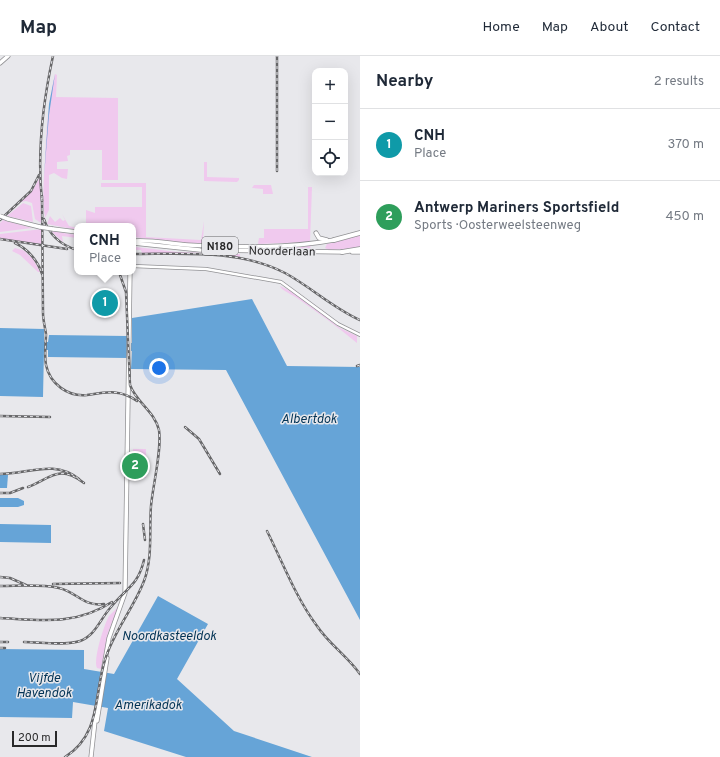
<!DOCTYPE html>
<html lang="en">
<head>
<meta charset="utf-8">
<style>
	:root { --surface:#fff; --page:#f2f2f3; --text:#1f2937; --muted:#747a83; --line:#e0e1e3; --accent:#d44736 }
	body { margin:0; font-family:Overpass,sans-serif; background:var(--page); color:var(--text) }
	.controls { position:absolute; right:12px; top:12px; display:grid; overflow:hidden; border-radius:8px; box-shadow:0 4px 16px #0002 }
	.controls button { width:36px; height:36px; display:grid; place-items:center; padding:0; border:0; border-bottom:1px solid var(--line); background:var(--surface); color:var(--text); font:20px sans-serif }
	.scale { position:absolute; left:12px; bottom:10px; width:45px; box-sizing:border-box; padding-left:4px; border:2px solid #29292a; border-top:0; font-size:11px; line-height:14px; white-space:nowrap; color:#29292a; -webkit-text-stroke:3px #e8e8ec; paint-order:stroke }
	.you { position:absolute; left:159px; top:312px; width:14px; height:14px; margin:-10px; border:3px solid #fff; border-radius:50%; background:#1a73e8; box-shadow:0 0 0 6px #1a73e833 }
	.badge { display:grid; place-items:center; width:26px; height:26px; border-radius:50%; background:var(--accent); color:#fff; font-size:13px; font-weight:700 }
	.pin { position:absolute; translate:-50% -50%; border:2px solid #fff; box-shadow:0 1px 4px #0006 }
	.popup { position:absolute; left:74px; top:167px; width:62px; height:52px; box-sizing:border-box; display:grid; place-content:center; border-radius:8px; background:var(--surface); filter:drop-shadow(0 1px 3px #0005); font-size:13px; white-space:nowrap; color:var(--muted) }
	.popup b { font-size:15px; color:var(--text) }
	.popup::after { content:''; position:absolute; left:50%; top:100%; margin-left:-8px; border:8px solid transparent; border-top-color:var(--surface) }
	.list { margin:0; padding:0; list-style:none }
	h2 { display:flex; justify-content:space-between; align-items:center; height:52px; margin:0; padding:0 16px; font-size:17px }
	h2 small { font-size:13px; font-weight:400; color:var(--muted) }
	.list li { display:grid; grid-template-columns:26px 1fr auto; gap:12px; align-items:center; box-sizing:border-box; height:72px; padding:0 16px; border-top:1px solid var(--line) }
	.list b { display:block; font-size:15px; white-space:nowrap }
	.list p { margin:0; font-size:13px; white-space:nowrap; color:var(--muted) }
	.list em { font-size:13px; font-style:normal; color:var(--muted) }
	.icon { flex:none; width:22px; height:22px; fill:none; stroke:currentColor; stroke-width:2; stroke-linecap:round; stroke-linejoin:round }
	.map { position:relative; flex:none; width:360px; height:701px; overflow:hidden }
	header { display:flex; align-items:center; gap:24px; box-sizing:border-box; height:56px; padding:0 20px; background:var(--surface); border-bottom:1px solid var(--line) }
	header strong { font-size:19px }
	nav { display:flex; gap:22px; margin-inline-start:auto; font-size:14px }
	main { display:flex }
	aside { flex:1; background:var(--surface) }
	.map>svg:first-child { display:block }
	.green { fill:#f0c9ee }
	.water { fill:#66a4d7 }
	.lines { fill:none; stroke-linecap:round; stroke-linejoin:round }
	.minor-casing { stroke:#919194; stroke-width:4 }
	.major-casing { stroke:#919194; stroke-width:5 }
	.highway-casing { stroke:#919194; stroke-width:5.5 }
	.minor { stroke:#fff; stroke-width:2.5 }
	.major { stroke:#fff; stroke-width:3.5 }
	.highway { stroke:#fff; stroke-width:4 }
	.rail-casing { stroke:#666668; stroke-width:2.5 }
	.rail { stroke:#e8e8ec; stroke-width:1; stroke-dasharray:3; stroke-linecap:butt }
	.major-bridge-casing { stroke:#919194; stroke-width:5; stroke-linecap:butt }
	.major-bridge { stroke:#fff; stroke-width:3.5 }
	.labels { text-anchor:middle; stroke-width:3; stroke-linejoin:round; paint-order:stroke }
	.shield { fill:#e8e8ec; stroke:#626264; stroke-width:1 }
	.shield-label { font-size:11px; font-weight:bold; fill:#29292a }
	.street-label { font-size:12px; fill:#29292a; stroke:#e8e8ec }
	.water-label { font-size:13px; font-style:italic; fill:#023355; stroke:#e8e8ec }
</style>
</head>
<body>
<header>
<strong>Map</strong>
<nav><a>Home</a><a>Map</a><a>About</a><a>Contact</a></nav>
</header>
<main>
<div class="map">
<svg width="360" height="701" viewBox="0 0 360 701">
	<rect width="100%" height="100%" fill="#e8e8ec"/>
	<g class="green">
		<path d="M55,18L57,19L56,41L118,42V124H102V94H70V99L67,100L68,105L57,106V113H68L67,123L62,122L54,117L49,119V154L45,162C42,142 44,123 45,104C46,75 48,46 55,18Z"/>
		<polygon points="204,106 207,106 207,121 239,122 239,124 237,126 204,125"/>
		<polygon points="40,121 41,167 35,163 32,147 26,145 21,146 34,132"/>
		<path d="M101,127H146V181L201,184L204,165L203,186L226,187C213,193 151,183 133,181V170H86V154L95,157V151H142V131H101Z"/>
		<polygon points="254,129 271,129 273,138 263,138 263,133 252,132"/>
		<polygon points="308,131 312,131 310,186 258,188 259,182 264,182 264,173 308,173"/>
		<polygon points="23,147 31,150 33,166 7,160"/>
		<polygon points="62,158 69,170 77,172 77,174 47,168 50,160 55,166 60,162 63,165 65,164"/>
		<polygon points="3,164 32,172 0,176 0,167"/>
		<polygon points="42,173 43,188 0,183 0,178"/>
		<polygon points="51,175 77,179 77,182 62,180 63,186"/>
		<polygon points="360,179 360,192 329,194 325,192 327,188"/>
		<polygon points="311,189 310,193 259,193 259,192"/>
		<polygon points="17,191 30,198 25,196 33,203 40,216 38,216 20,199 12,195 15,192 22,194"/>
		<polygon points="136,191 177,196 240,198 240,201 208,198 142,197 141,194 136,194 135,197 134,197"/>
		<path d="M280,230L291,235L340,272L357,280V287C338,271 317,256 297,242C291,238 281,234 280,230Z"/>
		<rect x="133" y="393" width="13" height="29"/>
		<path d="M118,551L108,577L101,613L97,612C93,603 104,569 109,560C112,557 115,554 118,551Z"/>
	</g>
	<g class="water">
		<polygon points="55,18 49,59 44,121 49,48"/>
		<polygon points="252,243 287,310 360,311 360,564 226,314 131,313 132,295 127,295 127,302 48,301 48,294 44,294 43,341 0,340 0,272 44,273 44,286 48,286 49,279 127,280 127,287 132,287 132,262"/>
		<polygon points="0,419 8,419 7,432 0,432"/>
		<polygon points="0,442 18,442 24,445 24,449 18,451 0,451"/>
		<polygon points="0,468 51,469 51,487 0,486"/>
		<polygon points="158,540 208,568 177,623 234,675 312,701 186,701 104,675 108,652 73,646 72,662 0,661 0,593 84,594 84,613 114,618"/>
	</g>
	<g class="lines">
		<defs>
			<polyline id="minor" points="133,210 206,213 281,226 338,268 360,279"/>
			<g id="major">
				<polyline points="0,7 8,0"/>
				<polyline points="8,163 40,171"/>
				<polyline points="53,173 77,176"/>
				<polyline points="316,177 319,182 327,184"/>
				<path d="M133,185C148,183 172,188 188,189C235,191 287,193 334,184"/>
				<polyline points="133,187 200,194 343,196"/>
				<polyline points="352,196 360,196"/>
				<polyline points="97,665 107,602"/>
				<polyline points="91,701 96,656 109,582 125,537 130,216"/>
			</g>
			<g id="highway">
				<polyline points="334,184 360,177"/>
				<polyline points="342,196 360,193"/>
			</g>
		</defs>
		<use href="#minor" class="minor-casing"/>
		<use href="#major" class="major-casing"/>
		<use href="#highway" class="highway-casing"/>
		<use href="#minor" class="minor"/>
		<use href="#major" class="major"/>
		<use href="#highway" class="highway"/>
		<defs>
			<g id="rail">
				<polyline points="277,115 277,0"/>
				<path d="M42,140L43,257C43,264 45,271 46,278C46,288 44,299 46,309C50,328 68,341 87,339C107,336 120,333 137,345"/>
				<path d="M42,145C37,98 43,46 53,0"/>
				<path d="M44,163C49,179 61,189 77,194"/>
				<polyline points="0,164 31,135 39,119"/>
				<polyline points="0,183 67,193"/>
				<path d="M15,187C28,193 38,205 42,218"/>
				<path d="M133,198C183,198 239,193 285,217C311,231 333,252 360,264"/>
				<polyline points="357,310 360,309"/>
				<polyline points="0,360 50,361"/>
				<polyline points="185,371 199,383 220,418"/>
				<path d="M0,418C28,418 54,403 79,423"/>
				<path d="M28,431C51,422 59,408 84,427"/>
				<polyline points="0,437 10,437 23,432"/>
				<polyline points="143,468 145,484"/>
				<path d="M267,475C283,507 296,542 317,570C329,588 347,600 360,618"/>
				<polyline points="0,521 10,522 26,529"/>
				<polyline points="53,528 120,527"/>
				<path d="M0,530C19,530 40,528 59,532C77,536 83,551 104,548"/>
				<path d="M0,562C41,564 75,570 112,546"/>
				<polyline points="0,586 8,586"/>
				<path d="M24,586C41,586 64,590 80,585C96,579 100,563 111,551C126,532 138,530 144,504"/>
				<polyline points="0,592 5,592"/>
				<path d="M65,701C101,679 94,639 105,604C113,576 134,552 144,525C153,501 149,475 151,450C153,428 162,394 159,374C155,356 136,346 130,329L126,236L119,216"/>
			</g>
		</defs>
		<use href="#rail" class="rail-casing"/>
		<use href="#rail" class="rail"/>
		<defs>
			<g id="major-bridge">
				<polyline points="0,160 8,163"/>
				<polyline points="40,171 53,173"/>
			</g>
		</defs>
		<use href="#major-bridge" class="major-bridge-casing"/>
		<use href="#major-bridge" class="major-bridge"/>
	</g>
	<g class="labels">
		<rect class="shield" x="202" y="181" width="36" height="18" rx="3"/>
		<g class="shield-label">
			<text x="220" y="194">N180</text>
		</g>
		<g class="street-label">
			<text transform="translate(282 195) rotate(1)" y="4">Noorderlaan</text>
		</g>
		<g class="water-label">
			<text x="309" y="367">Albertdok</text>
			<text x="169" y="584">Noordkasteeldok</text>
			<text x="44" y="626">Vijfde<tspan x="44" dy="15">Havendok</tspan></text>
			<text x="148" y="653">Amerikadok</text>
		</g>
	</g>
</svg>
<div class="controls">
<button>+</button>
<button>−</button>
<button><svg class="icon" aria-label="locate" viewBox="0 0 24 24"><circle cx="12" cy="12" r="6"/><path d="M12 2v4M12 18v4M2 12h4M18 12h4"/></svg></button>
</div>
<div class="scale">200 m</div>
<div class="you"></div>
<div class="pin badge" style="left:105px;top:247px;background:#0f9aa8">1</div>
<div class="popup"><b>CNH</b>Place</div>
<div class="pin badge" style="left:135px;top:410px;background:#2e9e5b">2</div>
</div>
<aside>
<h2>Nearby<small>2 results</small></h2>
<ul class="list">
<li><span class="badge" style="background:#0f9aa8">1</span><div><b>CNH</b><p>Place</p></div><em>370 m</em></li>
<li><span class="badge" style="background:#2e9e5b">2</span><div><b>Antwerp Mariners Sportsfield</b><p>Sports · Oosterweelsteenweg</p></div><em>450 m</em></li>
</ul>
</aside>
</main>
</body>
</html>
